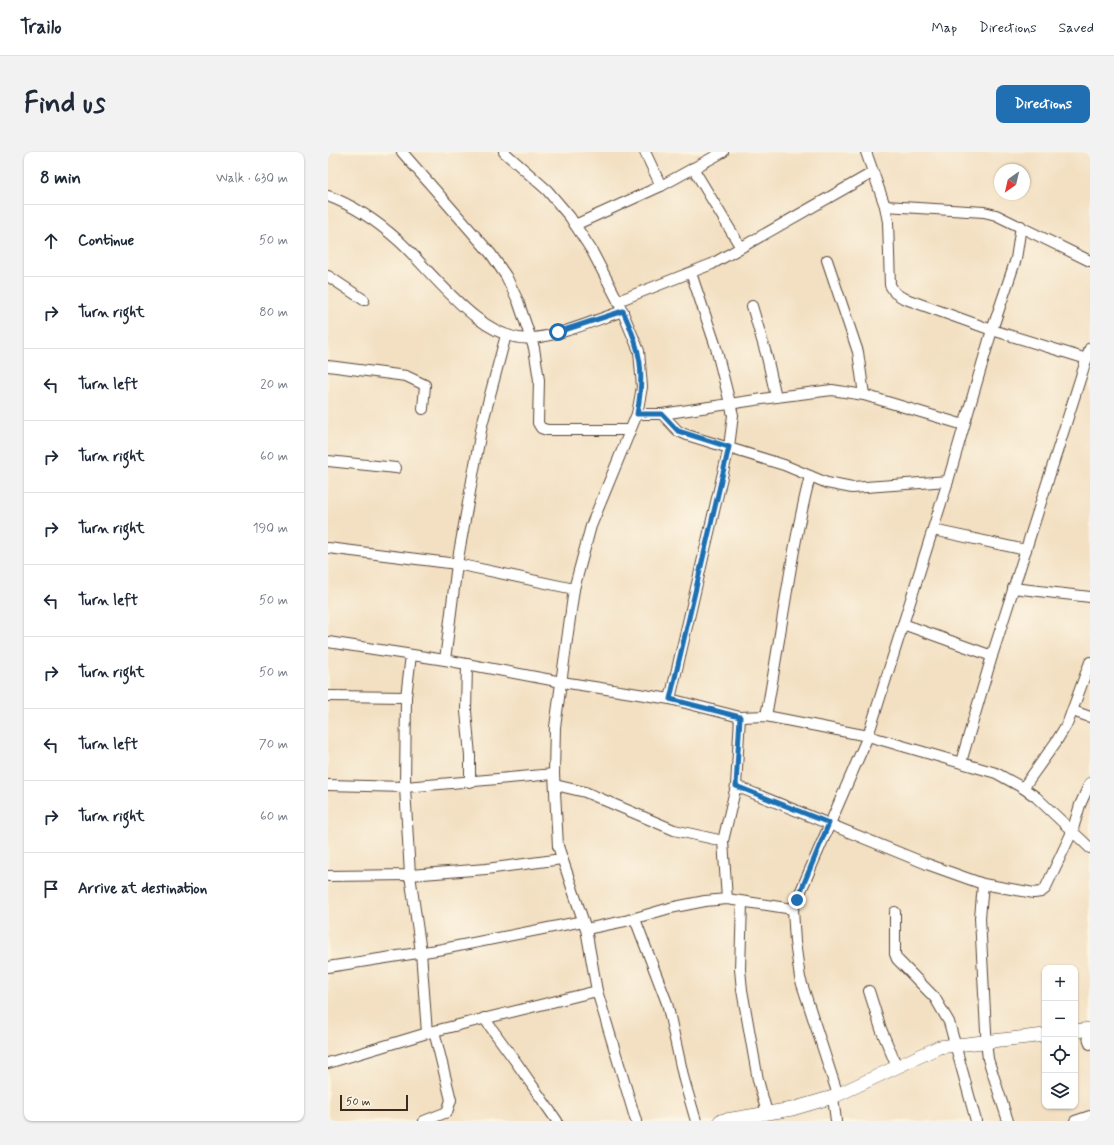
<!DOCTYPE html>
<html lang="en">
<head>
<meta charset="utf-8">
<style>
	:root { --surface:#fff; --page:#f2f2f3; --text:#1f2937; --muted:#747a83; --line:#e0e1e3; --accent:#1f6fb2 }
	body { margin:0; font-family:Mynerve,sans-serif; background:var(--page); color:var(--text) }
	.controls { position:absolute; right:12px; bottom:12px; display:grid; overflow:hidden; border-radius:8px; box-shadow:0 1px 3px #0004 }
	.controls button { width:36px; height:36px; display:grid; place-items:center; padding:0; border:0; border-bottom:1px solid var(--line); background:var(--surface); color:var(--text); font:20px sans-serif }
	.compass { position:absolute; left:666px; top:12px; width:36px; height:36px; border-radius:50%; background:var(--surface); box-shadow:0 1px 3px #0004; rotate:214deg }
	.scale { position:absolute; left:12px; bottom:10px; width:68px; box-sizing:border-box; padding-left:4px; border:2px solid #3b2a1e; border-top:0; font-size:11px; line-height:14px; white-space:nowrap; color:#3b2a1e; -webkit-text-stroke:3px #fcf5e5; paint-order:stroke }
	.stop { position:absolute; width:12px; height:12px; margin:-9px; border:3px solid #1f6fb2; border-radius:50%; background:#fff }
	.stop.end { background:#1f6fb2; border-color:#fff; box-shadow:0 1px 4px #0008 }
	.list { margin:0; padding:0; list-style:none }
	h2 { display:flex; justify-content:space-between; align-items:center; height:52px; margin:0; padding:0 16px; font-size:17px }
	h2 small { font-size:13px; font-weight:400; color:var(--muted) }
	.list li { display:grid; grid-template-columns:26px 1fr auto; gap:12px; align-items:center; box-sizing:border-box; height:72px; padding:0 16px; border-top:1px solid var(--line) }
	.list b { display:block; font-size:15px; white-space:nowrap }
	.list em { font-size:13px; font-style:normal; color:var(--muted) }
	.icon { flex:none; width:22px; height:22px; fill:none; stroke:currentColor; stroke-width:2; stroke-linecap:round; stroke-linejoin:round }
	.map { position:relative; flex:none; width:762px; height:969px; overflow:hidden; border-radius:8px }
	header { display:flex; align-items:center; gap:24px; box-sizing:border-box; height:56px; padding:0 20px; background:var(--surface); border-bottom:1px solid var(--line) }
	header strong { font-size:19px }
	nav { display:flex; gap:22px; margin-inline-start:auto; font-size:14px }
	.intro { display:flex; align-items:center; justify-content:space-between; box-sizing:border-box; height:96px; padding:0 24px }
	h1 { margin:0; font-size:28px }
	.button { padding:10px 18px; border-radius:8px; background:var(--accent); color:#fff; font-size:14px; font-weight:700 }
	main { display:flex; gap:24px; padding:0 24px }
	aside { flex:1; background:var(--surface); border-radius:8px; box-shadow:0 1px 3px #0004 }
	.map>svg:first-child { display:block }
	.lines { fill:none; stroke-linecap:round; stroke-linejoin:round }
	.minor-casing { stroke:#574537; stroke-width:12 }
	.tertiary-casing { stroke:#574537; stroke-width:14 }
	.minor { stroke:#fff; stroke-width:10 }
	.tertiary { stroke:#fff; stroke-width:13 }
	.route { stroke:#1f6fb2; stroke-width:5 }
</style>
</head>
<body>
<header>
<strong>Trailo</strong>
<nav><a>Map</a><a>Directions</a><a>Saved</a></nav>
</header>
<div class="intro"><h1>Find us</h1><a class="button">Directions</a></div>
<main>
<aside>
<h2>8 min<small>Walk · 630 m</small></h2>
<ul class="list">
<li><svg class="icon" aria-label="ahead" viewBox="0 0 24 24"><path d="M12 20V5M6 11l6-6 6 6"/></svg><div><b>Continue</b></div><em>50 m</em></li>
<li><svg class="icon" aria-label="right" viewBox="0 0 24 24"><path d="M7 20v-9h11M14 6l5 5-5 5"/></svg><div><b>Turn right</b></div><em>80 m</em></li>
<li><svg class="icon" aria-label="left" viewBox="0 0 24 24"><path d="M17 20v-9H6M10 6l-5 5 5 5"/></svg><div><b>Turn left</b></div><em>20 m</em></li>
<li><svg class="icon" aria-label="right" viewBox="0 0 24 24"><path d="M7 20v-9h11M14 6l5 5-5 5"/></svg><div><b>Turn right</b></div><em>60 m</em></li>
<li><svg class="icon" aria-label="right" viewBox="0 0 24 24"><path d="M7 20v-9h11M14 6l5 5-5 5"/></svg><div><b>Turn right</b></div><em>190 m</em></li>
<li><svg class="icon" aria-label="left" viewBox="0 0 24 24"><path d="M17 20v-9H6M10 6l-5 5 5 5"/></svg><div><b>Turn left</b></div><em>50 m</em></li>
<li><svg class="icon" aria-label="right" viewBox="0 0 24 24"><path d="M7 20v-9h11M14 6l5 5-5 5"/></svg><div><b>Turn right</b></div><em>50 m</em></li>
<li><svg class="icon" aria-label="left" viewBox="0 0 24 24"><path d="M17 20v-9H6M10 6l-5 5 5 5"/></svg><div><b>Turn left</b></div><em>70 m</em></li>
<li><svg class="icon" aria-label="right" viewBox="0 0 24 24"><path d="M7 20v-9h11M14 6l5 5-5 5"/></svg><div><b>Turn right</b></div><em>60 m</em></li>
<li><svg class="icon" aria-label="arrive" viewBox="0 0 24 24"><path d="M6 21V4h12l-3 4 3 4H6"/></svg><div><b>Arrive at destination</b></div></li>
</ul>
</aside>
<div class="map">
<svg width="762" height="969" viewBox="0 0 762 969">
	<rect width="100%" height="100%" fill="#fcf5e5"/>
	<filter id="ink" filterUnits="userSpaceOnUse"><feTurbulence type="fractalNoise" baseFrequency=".025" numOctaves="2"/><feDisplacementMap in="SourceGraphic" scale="8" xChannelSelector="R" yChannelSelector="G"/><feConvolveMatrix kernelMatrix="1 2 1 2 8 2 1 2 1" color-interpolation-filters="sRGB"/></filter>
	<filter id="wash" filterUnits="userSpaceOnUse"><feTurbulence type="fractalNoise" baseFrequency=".012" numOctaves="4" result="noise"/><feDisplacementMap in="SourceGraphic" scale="16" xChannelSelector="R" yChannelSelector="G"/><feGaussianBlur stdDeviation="0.9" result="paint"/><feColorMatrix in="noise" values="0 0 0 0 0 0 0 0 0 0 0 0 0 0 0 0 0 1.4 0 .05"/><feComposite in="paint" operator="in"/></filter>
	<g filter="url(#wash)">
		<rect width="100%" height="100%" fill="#f3e0c2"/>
	</g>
	<g filter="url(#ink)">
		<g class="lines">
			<defs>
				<g id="minor">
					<polyline points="74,0 163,102 178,124 190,149 206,196 211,228 210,271 213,276 219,278 302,278"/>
					<polyline points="176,0 219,38 242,65 264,99 290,149 311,199 314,235 309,262 263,374 246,437 227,575 226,622 230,694 258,777 269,839 308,969"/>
					<polyline points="317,0 333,34"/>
					<polyline points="538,0 557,54 560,70 562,133 567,141 575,146 664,178 759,207"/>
					<polyline points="365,16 412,94"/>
					<path d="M0,44C27,54 50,70 71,89C104,119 155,193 205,186C234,183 267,168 295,159"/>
					<polyline points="557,54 656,60 668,63 762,109"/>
					<polyline points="247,73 333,34 395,0"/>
					<polyline points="499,108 530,200 536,243"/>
					<polyline points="0,124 36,148"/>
					<polyline points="290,149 384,112 544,21"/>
					<polyline points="424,154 439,205 448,245"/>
					<polyline points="0,214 78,224 97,233 95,257"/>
					<polyline points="309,262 334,262 448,245 504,238 536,243 636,273"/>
					<polyline points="334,262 350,279 359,283 456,313 499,331 524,336 620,329"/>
					<polyline points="0,309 68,316"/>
					<polyline points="605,378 698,398"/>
					<polyline points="0,396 129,412 246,437"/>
					<polyline points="685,436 762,445"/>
					<polyline points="575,472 664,504"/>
					<polyline points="0,490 117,508 234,530 342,547 412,565 438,564 540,584 668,621 695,636 708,645 762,696"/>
					<polyline points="83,503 78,545 77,635 82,723 93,800 99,881"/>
					<polyline points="117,508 129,412 154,273 178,183"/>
					<polyline points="139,512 138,559 142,604 142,630"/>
					<polyline points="0,544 78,545"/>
					<polyline points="342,547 401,295 405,263 387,192 363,121"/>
					<polyline points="745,559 762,565"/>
					<path d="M438,564C453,484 462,403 482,324"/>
					<polyline points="633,610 664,504 762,196"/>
					<polyline points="0,633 77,635 226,622"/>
					<polyline points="227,633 257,640 346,678 395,689"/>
					<polyline points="408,634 599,712 655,732 706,741 713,740 717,737 744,680 752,653 762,631"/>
					<polyline points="695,636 728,590 740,570 762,510"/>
					<polyline points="0,724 82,723 158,717 234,707"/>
					<polyline points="655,732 652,766 659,898 660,907 680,969"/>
					<polyline points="399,747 395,689 408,634 412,565"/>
					<polyline points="414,750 412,817 414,838 430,928 439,961"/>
					<polyline points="567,760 567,802 569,807 607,846 621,870 648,969"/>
					<polyline points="307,767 339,851 356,928 368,969"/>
					<polyline points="258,777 297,769 342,756 377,749 399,747 465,757"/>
					<polyline points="0,815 115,797 255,769"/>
					<polyline points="541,839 553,877 569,915"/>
					<polyline points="156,866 188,910 229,969"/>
					<polyline points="758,878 762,892"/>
					<polyline points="0,911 106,879 269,839"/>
					<polyline points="510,943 472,826 467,790 465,757 540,584 620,329 664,178 688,107 693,74"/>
					<polyline points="505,945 508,969"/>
					<polyline points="96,969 119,960 123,948 106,879"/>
					<polyline points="747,969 762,964"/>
				</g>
				<g id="tertiary">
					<polyline points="747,879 762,877"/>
					<polyline points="392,969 464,957 505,945 611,895 717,883"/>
				</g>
			</defs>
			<use href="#minor" class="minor-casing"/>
			<use href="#tertiary" class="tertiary-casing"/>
			<use href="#minor" class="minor"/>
			<use href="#tertiary" class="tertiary"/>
		</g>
	</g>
	<g class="lines" filter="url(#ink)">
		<path class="route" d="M230,180L295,159C313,198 317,220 309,262H334L350,279L401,295L342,547L412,565L408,634L501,671L469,748"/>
	</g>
</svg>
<div class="controls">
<button>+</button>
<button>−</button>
<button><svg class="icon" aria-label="locate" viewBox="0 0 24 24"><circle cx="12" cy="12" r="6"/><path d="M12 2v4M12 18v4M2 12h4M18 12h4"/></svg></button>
<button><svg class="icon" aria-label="layers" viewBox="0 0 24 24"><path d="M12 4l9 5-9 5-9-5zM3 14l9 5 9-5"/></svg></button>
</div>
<svg class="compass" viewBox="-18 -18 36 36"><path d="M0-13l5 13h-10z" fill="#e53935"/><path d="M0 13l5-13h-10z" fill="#747a83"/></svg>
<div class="scale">50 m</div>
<div class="stop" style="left:230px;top:180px"></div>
<div class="stop end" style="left:469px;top:748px"></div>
</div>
</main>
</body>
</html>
